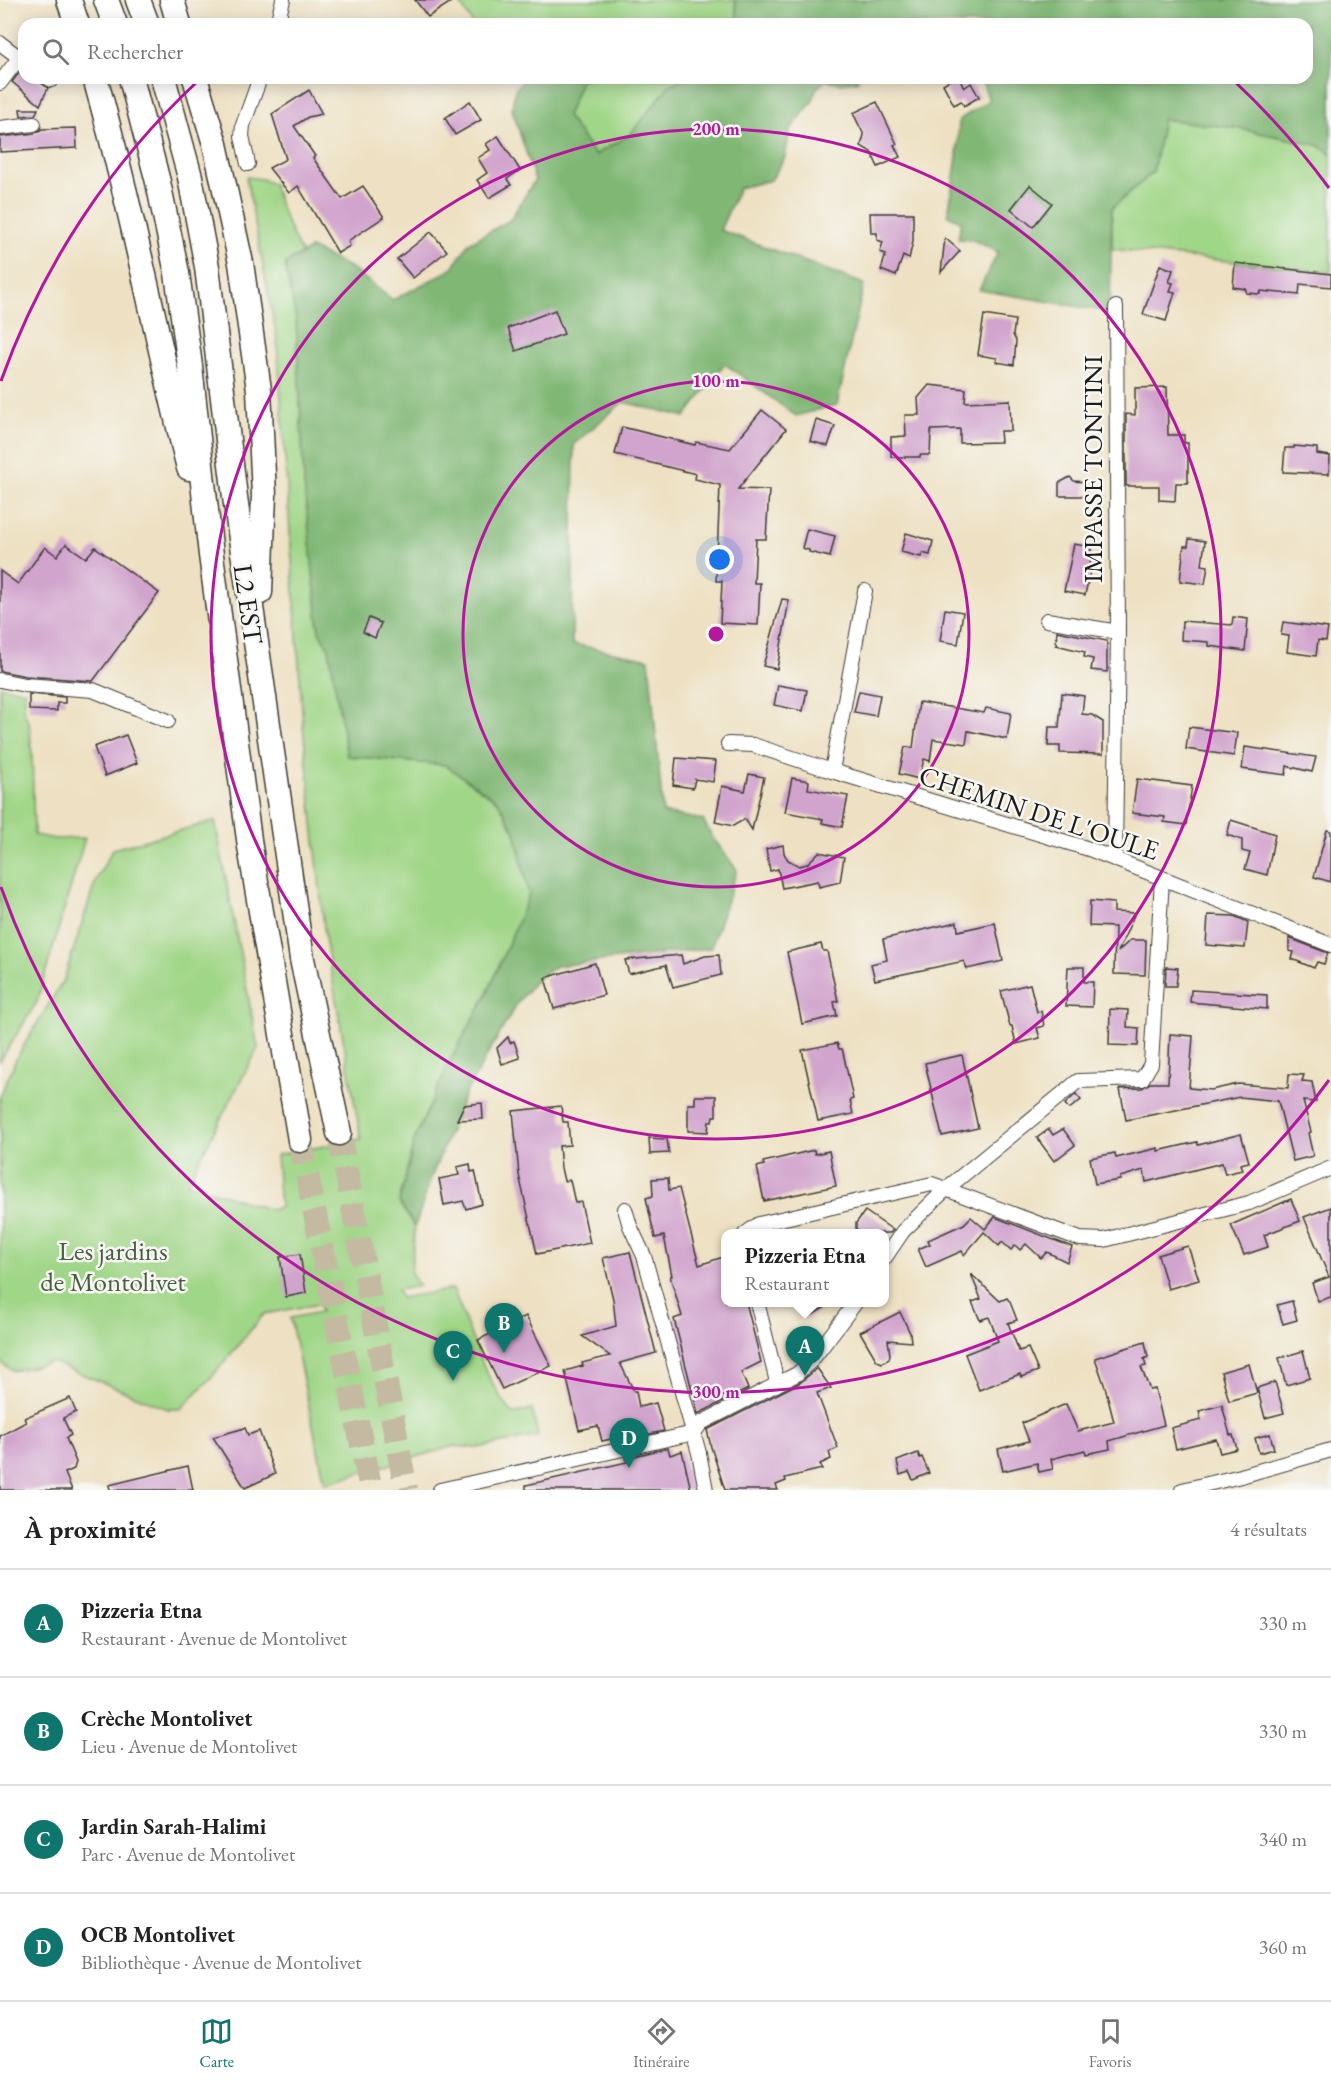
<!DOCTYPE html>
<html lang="fr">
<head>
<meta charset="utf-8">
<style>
	:root { --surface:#fff; --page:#f6f6f6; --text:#222; --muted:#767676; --line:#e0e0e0; --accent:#0f766e }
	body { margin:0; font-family:"EB Garamond",serif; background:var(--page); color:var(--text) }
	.you { position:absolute; left:720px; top:560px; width:21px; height:21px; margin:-15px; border:4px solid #fff; border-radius:50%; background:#1a73e8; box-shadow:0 0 0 9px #1a73e833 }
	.badge { display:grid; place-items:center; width:39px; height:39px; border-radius:50%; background:var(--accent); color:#fff; font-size:20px; font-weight:700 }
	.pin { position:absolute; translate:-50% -50px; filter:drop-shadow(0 2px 3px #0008) }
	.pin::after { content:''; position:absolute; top:32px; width:21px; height:18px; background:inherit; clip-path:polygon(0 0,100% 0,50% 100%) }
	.popup { position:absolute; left:721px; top:1229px; width:168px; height:78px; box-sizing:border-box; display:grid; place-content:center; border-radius:12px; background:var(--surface); filter:drop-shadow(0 2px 4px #0005); font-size:20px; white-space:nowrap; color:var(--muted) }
	.popup b { font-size:22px; color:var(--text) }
	.popup::after { content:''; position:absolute; left:50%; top:100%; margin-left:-12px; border:12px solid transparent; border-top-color:var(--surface) }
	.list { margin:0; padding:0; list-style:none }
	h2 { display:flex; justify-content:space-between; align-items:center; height:78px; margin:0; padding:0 24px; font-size:26px }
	h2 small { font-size:20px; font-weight:400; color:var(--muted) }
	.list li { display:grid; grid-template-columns:39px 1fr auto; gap:18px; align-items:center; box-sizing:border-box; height:108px; padding:0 24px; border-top:2px solid var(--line) }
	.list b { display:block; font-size:22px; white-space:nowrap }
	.list p { margin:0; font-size:20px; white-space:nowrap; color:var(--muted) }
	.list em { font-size:20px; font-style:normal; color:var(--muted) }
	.icon { flex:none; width:33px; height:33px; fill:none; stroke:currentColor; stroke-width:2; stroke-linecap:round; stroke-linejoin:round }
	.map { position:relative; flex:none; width:1331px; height:1490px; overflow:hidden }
	.search { position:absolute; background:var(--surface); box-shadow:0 3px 15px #0003; left:18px; right:18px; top:18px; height:66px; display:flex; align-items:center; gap:15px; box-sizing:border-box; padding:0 21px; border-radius:18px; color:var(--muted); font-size:22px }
	.sheet { height:510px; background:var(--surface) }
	nav { display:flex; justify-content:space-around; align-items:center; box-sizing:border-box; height:84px; border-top:2px solid var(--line); background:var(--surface); font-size:16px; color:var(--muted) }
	nav a { display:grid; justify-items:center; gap:3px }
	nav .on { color:var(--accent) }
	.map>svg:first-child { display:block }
	.green { fill:#a0d687; stroke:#5e7952; stroke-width:1.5 }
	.forest { fill:#80b774; stroke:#4e6a48; stroke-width:1.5 }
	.building { fill:#d1a4cd }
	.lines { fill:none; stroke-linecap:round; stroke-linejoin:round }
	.motorway-tunnel { stroke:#c4baa2; stroke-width:24; stroke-dasharray:24 12; stroke-linecap:butt }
	.minor-casing { stroke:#3c3a35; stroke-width:16 }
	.motorway-casing { stroke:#3c3a35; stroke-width:27 }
	.minor { stroke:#fff; stroke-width:14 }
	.motorway { stroke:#fff; stroke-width:24 }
	.ring { fill:none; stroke:#b5179e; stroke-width:3 }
	.labels { text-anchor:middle; stroke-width:5; stroke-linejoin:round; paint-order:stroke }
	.street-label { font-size:27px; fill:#1c1c1c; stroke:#f6f6f2 }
	.park-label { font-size:27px; fill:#4a5d41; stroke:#f6f6f2 }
	.centre { fill:#b5179e; stroke:#f6f6f2; stroke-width:3 }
	.ring-label { font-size:18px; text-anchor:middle; font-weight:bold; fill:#b5179e; stroke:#f6f6f2; stroke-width:5; stroke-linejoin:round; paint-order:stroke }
</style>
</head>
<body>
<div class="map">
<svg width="1331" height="1490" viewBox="0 0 1331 1490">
	<rect width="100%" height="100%" fill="#f6f6f2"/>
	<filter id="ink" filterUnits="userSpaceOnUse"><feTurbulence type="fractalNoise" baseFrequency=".0167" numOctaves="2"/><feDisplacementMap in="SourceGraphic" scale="12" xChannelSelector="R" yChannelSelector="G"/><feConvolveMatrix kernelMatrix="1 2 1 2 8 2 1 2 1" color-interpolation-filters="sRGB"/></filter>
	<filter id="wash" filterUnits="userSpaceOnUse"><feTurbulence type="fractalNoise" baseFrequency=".008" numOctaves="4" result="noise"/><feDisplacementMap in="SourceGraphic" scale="24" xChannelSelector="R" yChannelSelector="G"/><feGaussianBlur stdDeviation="1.35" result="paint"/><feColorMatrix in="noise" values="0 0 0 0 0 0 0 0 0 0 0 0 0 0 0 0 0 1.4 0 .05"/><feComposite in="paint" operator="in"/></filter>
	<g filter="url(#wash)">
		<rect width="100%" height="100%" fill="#eee1c3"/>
		<g class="green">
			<polygon points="458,0 735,0 738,24 473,24"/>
			<polygon points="582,78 683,78 669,86 629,136 594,155 567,116"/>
			<polygon points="1162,119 1237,128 1318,145 1331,153 1331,272 1112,249 1112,208 1153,172"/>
			<path d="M246,177L262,179L273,184C280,209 290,231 302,254L285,264L296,319L304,483L319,631L329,648L347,756L445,765L498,802L515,832L529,895L487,994L450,1061L415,1138L399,1202L415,1227L411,1273L419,1286L397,1290L401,1298L453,1289C470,1331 484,1379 513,1414L532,1409L538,1436L477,1448L454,1446L325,1483L290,1318L321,1312L319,1304L264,1314L211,1378L181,1409H168L52,1362L13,1371L0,1362V1096L17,1057L64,979L96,880L113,849L215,821L258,1048L187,1183L271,1210L280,1207L276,1155L361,1139L325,938L303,726L277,338Z"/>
			<polygon points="0,686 25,691 24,714 29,721 32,753 34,835 55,839 85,838 37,1002 0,1061"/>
		</g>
		<g class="forest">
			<polygon points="735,0 1331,0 1331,153 1318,145 1237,128 1163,119 1153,172 1112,208 1110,312 979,290 998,252 973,240 958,239 961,221 948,215 957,156 959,120 989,100 981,78 1307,78 1307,24 738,24"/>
			<polygon points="526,78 582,78 567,116 595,155 629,136 669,86 683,78 859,78 857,81 840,83 826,80 816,89 813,101 790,130 785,157 771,180 739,188 720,230 864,284 837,405 796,416 725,364 685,417 623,402 574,444 572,644 649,659 663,813 703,820 713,838 737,870 711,948 556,966 537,979 518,1002 465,1094 431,1178 415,1227 399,1202 415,1138 450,1061 487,994 529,895 515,832 498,801 445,765 347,756 329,649 319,631 304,483 296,319 285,264 311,248 351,268 393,300 452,269 469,243 510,220 535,180 512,109 515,89"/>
		</g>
		<g id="blocks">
			<g class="building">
				<polygon points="415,0 454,0 428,17"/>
				<polygon points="22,69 24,70 24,78 39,78 40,82 48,88 40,105 12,82"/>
				<polygon points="953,78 959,78 964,88 971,83 979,97 964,106 961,101 954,105 943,84"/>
				<polygon points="309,90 322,114 308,117 294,126 315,156 313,158 342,199 363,186 384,217 348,241 350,246 338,253 298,186 289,193 269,168 286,159 272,114"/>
				<polygon points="470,101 481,120 455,135 445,118"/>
				<polygon points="877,102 897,144 894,145 900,157 878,167 871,152 861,146 864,135 853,113"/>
				<polygon points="20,109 38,109 35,115 21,116"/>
				<polygon points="76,128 77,148 0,152 0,137 35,133 42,129"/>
				<polygon points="498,136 520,170 507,179 511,185 489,198 477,180 487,173 478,158 490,150 486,144"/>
				<polygon points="1030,185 1052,203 1033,227 1011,209"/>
				<polygon points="870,213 913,213 913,241 909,259 903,256 896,276 881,270 886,254 880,252 883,242 877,240 877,233 871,233"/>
				<polygon points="431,232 447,251 413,278 397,259"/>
				<polygon points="945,238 960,251 941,272"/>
				<polygon points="1235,263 1331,274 1331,287 1300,284 1299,295 1261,291 1260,294 1246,293 1246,289 1233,287"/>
				<polygon points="1160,265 1173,270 1169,282 1173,283 1170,291 1175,292 1166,321 1143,314"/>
				<polygon points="555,310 564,334 516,351 508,328"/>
				<polygon points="984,315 1015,320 1013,335 1016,341 1014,365 996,362 997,358 978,355"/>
				<polygon points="929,385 966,389 965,402 1010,400 1011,431 1000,431 1001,442 960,443 960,429 931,430 930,455 920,455 920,457 891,457 891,437 906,436 905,415 919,415 918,398"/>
				<polygon points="1167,387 1168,435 1184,435 1184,443 1188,443 1188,483 1176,483 1175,501 1159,500 1159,486 1126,486 1126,414 1135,415 1135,388"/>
				<polygon points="762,410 786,429 738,489 769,490 766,539 756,539 754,583 760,583 758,625 720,623 722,581 716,581 720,485 695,479 696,474 615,454 622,427 695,445 696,442 730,449"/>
				<polygon points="816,420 835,426 828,446 810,441"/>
				<polygon points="1294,446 1317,448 1317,454 1330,456 1329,474 1283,472 1285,448 1294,448"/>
				<polygon points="1070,477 1074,481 1085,482 1086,496 1059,496 1059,483"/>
				<polygon points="807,529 835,536 830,557 809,552 809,550 802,548"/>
				<polygon points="906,533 933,541 930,555 922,553 921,557 901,552"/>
				<polygon points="1189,539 1205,541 1202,565 1208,566 1205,584 1180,581 1184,546 1188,546"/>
				<polygon points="66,544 86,558 95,547 159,593 93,681 26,676 0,671 0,571 18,584 45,547 57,556"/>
				<polygon points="1074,544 1091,547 1090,572 1085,595 1064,591"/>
				<polygon points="782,599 789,600 777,669 763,666"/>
				<polygon points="945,609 963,612 958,644 940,641"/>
				<polygon points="1233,617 1248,619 1245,651 1209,646 1209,642 1181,640 1182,621 1232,625"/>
				<polygon points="369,618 381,623 375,638 363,632"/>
				<polygon points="1283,622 1328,628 1326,641 1318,640 1316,656 1287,652 1289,636 1281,635"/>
				<polygon points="1057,631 1107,641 1107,672 1091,670 1093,659 1084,657 1085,652 1056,645"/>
				<polygon points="778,685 807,690 803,711 774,705"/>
				<polygon points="859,691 880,695 876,716 854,712"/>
				<polygon points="1062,693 1084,696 1082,714 1092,715 1103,722 1103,754 1060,753 1060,746 1048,746 1049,727 1059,727"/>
				<polygon points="29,694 65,697 65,703 57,703 57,711 29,710"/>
				<polygon points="919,702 984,713 986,708 1011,713 1007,739 968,731 966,744 933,739 930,761 924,759 919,779 899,774 905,747 913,748"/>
				<polygon points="1189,727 1237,733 1234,756 1186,749"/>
				<polygon points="126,735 137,763 105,776 94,747"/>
				<polygon points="1245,747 1316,757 1312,772 1287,766 1286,775 1242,769"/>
				<polygon points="676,758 716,761 713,782 695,779 693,788 673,785"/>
				<polygon points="749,774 764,777 752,830 745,819 733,826 715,822 722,786 745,791"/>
				<polygon points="792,778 809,781 808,789 848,796 842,827 822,823 823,819 785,812"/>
				<polygon points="1137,779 1192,786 1186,825 1164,822 1165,817 1132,813"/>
				<polygon points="1231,820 1275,834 1267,875 1245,869 1250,853 1242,851 1242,840 1227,835"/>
				<polygon points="1327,830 1331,831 1331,882 1314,877"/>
				<polygon points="783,845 784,853 788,860 799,866 807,864 819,852 844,857 840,882 819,887 818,881 782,888 778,869 770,871 766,849"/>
				<polygon points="1090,901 1114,903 1114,912 1135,913 1118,952 1130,940 1146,940 1145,975 1114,974 1115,927 1089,926"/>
				<polygon points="1208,915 1234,916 1248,922 1245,948 1206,945"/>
				<polygon points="957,922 958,931 995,923 1003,961 967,969 964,961 875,980 871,964 887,960 883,939"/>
				<polygon points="1289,938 1328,953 1324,964 1317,962 1314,968 1292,959 1294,952 1289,951"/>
				<polygon points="821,944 823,951 827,951 838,1001 834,1002 837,1016 802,1024 787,952"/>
				<polygon points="681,955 683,964 705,956 719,955 721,975 673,987 666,965 629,974 625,960"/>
				<polygon points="595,963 604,995 554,1009 545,978"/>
				<polygon points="1068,967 1084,967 1084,982 1093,982 1092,1007 1066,1006"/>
				<polygon points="1166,967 1178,968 1176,986 1165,986"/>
				<polygon points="1030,984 1037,1012 1041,1011 1044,1026 1037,1028 1040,1038 1016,1044 1012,1026 1010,1026 1001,991"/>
				<polygon points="1191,990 1267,995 1267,1009 1190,1002"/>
				<polygon points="1110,1009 1128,1010 1127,1027 1139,1028 1138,1046 1109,1045"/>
				<polygon points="1170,1034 1193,1036 1189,1088 1211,1090 1238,1084 1288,1088 1289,1074 1304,1075 1302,1081 1312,1082 1316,1102 1303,1101 1311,1132 1308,1133 1313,1156 1293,1161 1278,1101 1240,1097 1126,1120 1120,1089 1142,1088 1150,1083 1168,1083"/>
				<polygon points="508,1037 510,1043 514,1041 520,1058 502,1064 497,1048"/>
				<polygon points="837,1043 839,1049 842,1049 843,1052 853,1099 850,1100 853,1114 818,1121 802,1050"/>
				<polygon points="962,1055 978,1128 942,1136 925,1063"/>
				<polygon points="1076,1094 1081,1100 1069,1109 1065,1104"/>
				<polygon points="695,1096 716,1096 716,1116 713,1116 712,1121 709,1121 708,1132 688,1131 688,1104 695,1104"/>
				<polygon points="482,1103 483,1119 457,1120 464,1105"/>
				<polygon points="561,1106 563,1122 568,1122 570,1145 559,1146 561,1168 564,1181 570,1180 575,1203 581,1202 590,1243 537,1254 519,1175 513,1111"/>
				<polygon points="1049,1129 1053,1135 1063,1129 1075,1145 1054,1161 1037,1138"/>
				<polygon points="1241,1134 1249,1162 1240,1164 1242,1170 1225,1174 1222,1163 1146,1182 1144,1170 1120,1177 1120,1180 1095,1184 1090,1158 1115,1153 1116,1158 1158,1148 1158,1151 1197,1142 1198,1145"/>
				<polygon points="649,1138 667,1139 669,1153 650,1154"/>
				<polygon points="814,1150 815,1154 829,1151 836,1186 764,1201 757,1167 764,1165 763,1162"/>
				<polygon points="470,1164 471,1172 475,1171 482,1204 466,1209 463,1201 444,1205 439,1179 459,1175 457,1167"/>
				<polygon points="668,1178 669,1190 679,1188 699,1265 726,1256 726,1302 746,1302 761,1362 741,1372 748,1389 698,1414 674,1319 682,1316 670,1276 672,1276 664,1236 655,1238 646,1198 653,1196 652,1179"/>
				<polygon points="1291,1199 1300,1221 1264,1235 1268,1247 1244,1255 1231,1225"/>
				<polygon points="1331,1207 1331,1297 1318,1301 1312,1283 1329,1277 1304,1217"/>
				<polygon points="865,1211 893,1230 890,1233 862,1233 856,1229 856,1223"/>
				<polygon points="971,1217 985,1229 995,1217 1072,1247 1067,1262 1047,1252 1041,1258 1026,1244 1020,1250 1015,1245 1011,1250 1002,1242 999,1246 984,1232 964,1255 962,1251 926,1267 918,1249 930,1244 928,1240 964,1224"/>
				<polygon points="1188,1246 1199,1280 1168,1289 1158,1255"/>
				<polygon points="630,1252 656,1353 620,1363 634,1391 636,1391 639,1407 656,1403 664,1431 621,1440 620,1437 602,1441 598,1426 579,1430 565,1371 583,1366 582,1363 610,1356 582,1336 616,1326 613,1299 603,1258"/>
				<polygon points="300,1254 306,1293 286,1297 280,1257"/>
				<polygon points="971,1274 1000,1301 1007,1298 1010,1302 1017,1320 1008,1323 1019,1351 1028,1348 1038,1371 1021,1377 1020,1374 979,1390 965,1354 998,1341 989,1317 980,1320 972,1302 981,1299"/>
				<polygon points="1292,1301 1297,1320 1283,1324 1277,1305"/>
				<polygon points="797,1302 834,1302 807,1318"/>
				<polygon points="900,1312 910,1333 911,1342 888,1340 890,1355 889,1359 882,1363 877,1361 860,1332"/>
				<polygon points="526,1316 551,1366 502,1389 478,1340"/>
				<polygon points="1145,1342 1148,1357 1144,1359 1146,1366 1141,1367 1150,1390 1155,1389 1164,1425 1109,1441 1110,1449 1086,1454 1085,1450 1051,1459 1053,1469 1039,1472 1037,1463 1003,1471 998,1449 1029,1441 1022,1423 1066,1404 1078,1431 1114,1422 1105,1387 1095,1358"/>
				<polygon points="1303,1351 1310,1378 1286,1385 1279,1358"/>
				<polygon points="1249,1364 1257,1393 1229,1401 1221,1372"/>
				<polygon points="817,1368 831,1388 817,1393 838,1448 829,1452 831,1459 820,1464 822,1469 785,1478 786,1481 776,1485 778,1490 725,1490 711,1447 707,1430 801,1382"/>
				<polygon points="1275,1382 1284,1413 1265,1418 1257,1388"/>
				<polygon points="70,1398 76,1412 63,1418 71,1435 66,1438 76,1462 74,1469 65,1473 72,1490 0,1490 0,1436 26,1422 24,1418"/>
				<polygon points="1222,1405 1230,1435 1233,1435 1237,1449 1220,1453 1216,1439 1176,1449 1171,1428 1201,1420 1199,1411"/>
				<polygon points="245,1428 248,1435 259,1431 275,1474 245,1488 213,1437"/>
				<polygon points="1270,1434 1274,1449 1259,1453 1255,1438"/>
				<polygon points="668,1448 670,1455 682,1451 691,1490 526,1490 526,1485 627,1462 626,1458"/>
				<polygon points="918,1453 920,1458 922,1457 929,1473 913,1480 909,1472 900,1475 897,1461"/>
				<polygon points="188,1466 193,1490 110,1490 109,1485"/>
			</g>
		</g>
	</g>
	<g filter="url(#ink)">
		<use href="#blocks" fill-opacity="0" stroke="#3c3a35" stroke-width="1.5"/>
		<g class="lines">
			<g class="motorway-tunnel">
				<polyline points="339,1133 406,1490"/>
				<polyline points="300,1140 371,1490"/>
			</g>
			<defs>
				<g id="minor">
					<polyline points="277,24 283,0"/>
					<polyline points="0,43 24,61"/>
					<polyline points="48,78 51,80"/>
					<polyline points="0,83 19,58"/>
					<polyline points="0,128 34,124"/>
					<polyline points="248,164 242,136 243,125 260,78"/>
					<polyline points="1047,620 1118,632"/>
					<polyline points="0,680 25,685 93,690 168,721"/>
					<polyline points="728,744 753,745 832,771 1089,849 1331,945"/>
					<polyline points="832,771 865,591"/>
					<polyline points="1115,859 1118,632 1116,307"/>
					<polyline points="625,1209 630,1226 644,1256 699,1453 706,1490"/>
					<polyline points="745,1234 759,1224 932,1184 1080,1239 1104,1240 1249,1203 1331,1168"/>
					<polyline points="884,1259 903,1231 946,1189 1078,1081 1142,1079 1151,1064 1162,879"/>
					<polyline points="757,1302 776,1378 776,1385"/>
					<polyline points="440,1490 694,1433 701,1423 797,1374 812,1360 856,1302"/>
					<polyline points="1182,1490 1241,1476 1331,1450"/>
				</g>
				<g id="motorway">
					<polyline points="69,0 77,24"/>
					<polyline points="106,0 115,24"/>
					<polyline points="138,0 147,24"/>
					<polyline points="172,0 179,24"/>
					<path d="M95,78C132,207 156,338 189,468"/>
					<polyline points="131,78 158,182 177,273 190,366 211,555 250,847 300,1140"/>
					<polyline points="163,78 190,177 207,267 235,497 302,959 339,1133"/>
					<polyline points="195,78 215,144 241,263 259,390 264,495 260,592"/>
				</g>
			</defs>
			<use href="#minor" class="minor-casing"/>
			<use href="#motorway" class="motorway-casing"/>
			<use href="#minor" class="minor"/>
			<use href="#motorway" class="motorway"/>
		</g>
	</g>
	<g class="ring">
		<circle cx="716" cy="634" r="253"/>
		<circle cx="716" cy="634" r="505"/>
		<path d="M1329 1080A758 758 0 0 1 1 887M1 381A758 758 0 0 1 199 80M1233 80A758 758 0 0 1 1329 188"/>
	</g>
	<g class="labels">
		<g class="street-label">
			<text transform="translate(1093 469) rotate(-90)" y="9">IMPASSE TONTINI</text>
			<text transform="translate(248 604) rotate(82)" y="9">L2 EST</text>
			<text transform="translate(1039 813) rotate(18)" y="9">CHEMIN DE L'OULE</text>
		</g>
		<g class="park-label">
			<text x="113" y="1260">Les jardins<tspan x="113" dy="31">de Montolivet</tspan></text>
		</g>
	</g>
	<circle cx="716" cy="634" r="9" class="centre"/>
	<g class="ring-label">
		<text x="716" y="135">200 m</text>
		<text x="716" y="387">100 m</text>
		<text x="716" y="1398">300 m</text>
	</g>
</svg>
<div class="you"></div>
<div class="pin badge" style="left:805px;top:1376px">A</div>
<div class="popup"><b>Pizzeria Etna</b>Restaurant</div>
<div class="pin badge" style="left:504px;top:1353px">B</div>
<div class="pin badge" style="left:453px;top:1381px">C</div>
<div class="pin badge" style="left:629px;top:1468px">D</div>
<div class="search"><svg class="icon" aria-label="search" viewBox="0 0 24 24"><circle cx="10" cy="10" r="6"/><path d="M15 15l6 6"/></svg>Rechercher</div>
</div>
<section class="sheet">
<h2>À proximité<small>4 résultats</small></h2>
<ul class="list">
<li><span class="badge">A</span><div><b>Pizzeria Etna</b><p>Restaurant · Avenue de Montolivet</p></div><em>330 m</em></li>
<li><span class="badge">B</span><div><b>Crèche Montolivet</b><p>Lieu · Avenue de Montolivet</p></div><em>330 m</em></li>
<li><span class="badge">C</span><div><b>Jardin Sarah-Halimi</b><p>Parc · Avenue de Montolivet</p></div><em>340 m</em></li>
<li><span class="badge">D</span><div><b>OCB Montolivet</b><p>Bibliothèque · Avenue de Montolivet</p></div><em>360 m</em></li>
</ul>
</section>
<nav>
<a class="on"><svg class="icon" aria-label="map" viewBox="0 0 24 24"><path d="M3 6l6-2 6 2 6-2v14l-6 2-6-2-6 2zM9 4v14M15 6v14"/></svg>Carte</a>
<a><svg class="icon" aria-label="directions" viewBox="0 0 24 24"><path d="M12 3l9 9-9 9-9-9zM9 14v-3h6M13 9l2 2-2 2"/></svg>Itinéraire</a>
<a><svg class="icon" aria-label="saved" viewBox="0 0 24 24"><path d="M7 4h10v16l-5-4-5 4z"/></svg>Favoris</a>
</nav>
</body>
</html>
